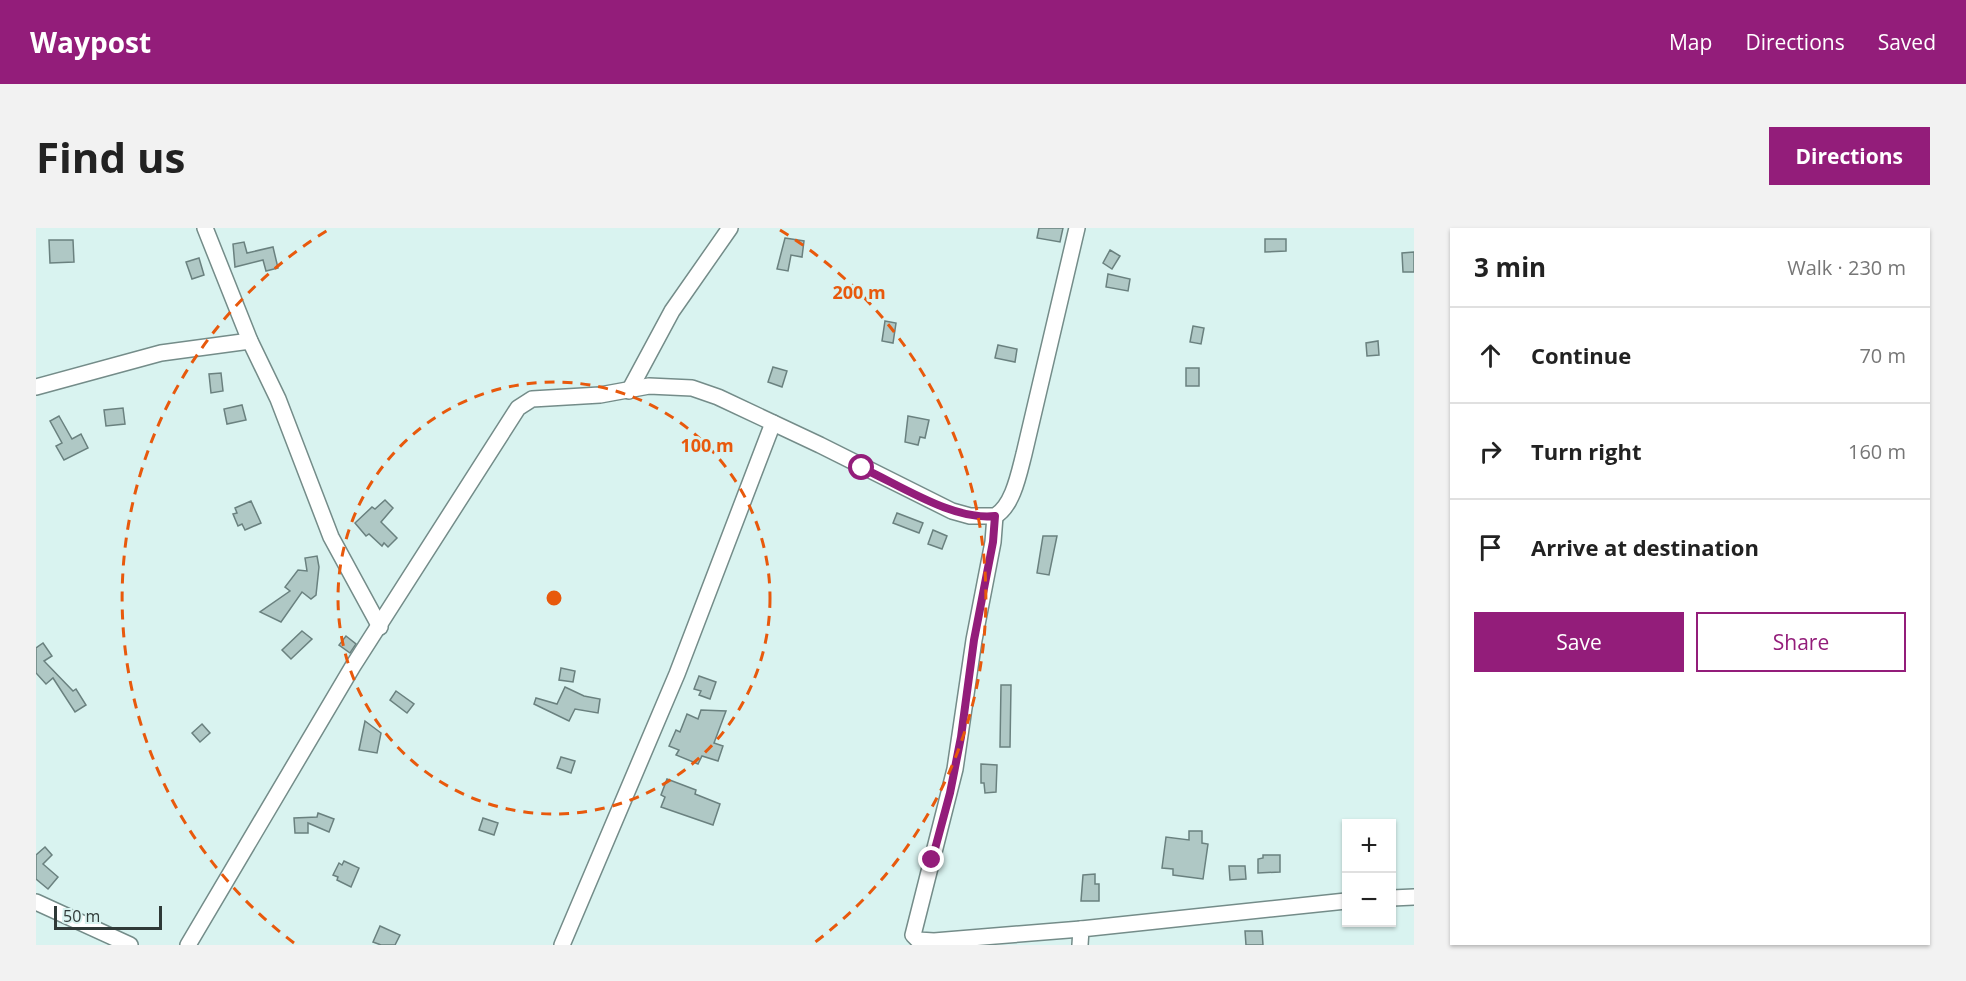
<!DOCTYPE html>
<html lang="en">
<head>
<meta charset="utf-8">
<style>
	:root { --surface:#fff; --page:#f2f2f2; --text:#222; --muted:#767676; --line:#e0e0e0; --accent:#931d7a }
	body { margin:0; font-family:"Open Sans",sans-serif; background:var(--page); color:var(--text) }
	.controls { position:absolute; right:18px; bottom:18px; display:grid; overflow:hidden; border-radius:0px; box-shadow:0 2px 4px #0004 }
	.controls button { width:54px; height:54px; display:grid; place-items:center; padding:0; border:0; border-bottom:2px solid var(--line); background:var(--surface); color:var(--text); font:30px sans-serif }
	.scale { position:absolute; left:18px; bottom:15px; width:108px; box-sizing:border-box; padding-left:6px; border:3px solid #2f3937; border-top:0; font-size:16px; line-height:21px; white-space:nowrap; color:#2f3937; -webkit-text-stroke:4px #d9f3f0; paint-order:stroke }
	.stop { position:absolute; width:18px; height:18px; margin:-14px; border:4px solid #931d7a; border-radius:50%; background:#fff }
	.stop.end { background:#931d7a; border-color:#fff; box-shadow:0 2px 6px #0008 }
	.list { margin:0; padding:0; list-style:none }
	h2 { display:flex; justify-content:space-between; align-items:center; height:78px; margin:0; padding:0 24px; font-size:26px }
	h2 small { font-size:20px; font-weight:400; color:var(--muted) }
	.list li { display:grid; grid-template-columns:39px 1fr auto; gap:18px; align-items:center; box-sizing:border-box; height:96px; padding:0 24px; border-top:2px solid var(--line) }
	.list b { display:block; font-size:22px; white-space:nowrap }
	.list em { font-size:20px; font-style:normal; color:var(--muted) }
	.actions { display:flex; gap:12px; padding:18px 24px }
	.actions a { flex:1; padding:14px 0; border:2px solid var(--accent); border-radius:0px; text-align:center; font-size:21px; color:var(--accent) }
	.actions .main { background:var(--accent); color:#fff }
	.icon { flex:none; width:33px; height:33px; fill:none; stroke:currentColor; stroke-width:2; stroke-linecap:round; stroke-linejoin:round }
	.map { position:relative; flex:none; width:1378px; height:717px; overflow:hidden; border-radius:0px }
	header { display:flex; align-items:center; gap:36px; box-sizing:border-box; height:84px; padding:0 30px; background:var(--accent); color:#fff }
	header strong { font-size:28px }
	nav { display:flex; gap:33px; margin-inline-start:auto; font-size:21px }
	.intro { display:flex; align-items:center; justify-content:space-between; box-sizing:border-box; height:144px; padding:0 36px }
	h1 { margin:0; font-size:42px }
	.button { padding:15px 27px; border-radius:0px; background:var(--accent); color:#fff; font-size:21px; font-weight:700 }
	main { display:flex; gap:36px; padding:0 36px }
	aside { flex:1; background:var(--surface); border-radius:0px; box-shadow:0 2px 4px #0004 }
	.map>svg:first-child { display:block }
	.building { fill:#afc8c5; stroke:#6a817f; stroke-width:1.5 }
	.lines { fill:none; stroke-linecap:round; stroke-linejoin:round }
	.minor-casing { stroke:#748c89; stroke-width:18 }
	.minor { stroke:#fff; stroke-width:15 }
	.route { stroke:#931d7a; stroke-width:8 }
	.ring { fill:none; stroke:#e8590c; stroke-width:3; stroke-dasharray:10 8 }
	.centre { fill:#e8590c; stroke:#d9f3f0; stroke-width:3 }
	.ring-label { font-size:18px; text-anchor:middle; font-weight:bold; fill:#e8590c; stroke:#d9f3f0; stroke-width:6; stroke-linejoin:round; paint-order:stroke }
</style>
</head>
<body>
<header>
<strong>Waypost</strong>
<nav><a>Map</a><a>Directions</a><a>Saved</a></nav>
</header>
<div class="intro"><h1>Find us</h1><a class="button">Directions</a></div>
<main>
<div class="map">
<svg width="1378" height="717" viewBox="0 0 1378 717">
	<rect width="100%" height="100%" fill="#d9f3f0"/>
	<g class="building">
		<polygon points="1003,0 1027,0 1024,14 1001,10"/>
		<polygon points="749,10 768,13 766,29 755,27 752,43 741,41"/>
		<polygon points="1229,11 1250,11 1250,23 1229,24"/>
		<polygon points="13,12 37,12 38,34 14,35"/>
		<polygon points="208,14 211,25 237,19 242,40 230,43 227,32 199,39 197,16"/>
		<polygon points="1074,22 1084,28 1076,41 1067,35"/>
		<polygon points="1378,24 1378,44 1367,44 1366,25"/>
		<polygon points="163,30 168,47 156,51 150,34"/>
		<polygon points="1072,46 1094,51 1092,63 1070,59"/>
		<polygon points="849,93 860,95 857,115 846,113"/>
		<polygon points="1157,98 1168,100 1165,116 1154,114"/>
		<polygon points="1342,113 1343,127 1331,128 1330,115"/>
		<polygon points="962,117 981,121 979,134 959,130"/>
		<polygon points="737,139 751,143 746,159 732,154"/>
		<rect x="1150" y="140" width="13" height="18"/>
		<polygon points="185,145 187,163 175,165 173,146"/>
		<polygon points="206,177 210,192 191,196 188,181"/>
		<polygon points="87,180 89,196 70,198 68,182"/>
		<polygon points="23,188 36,211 45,206 52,220 28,232 20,218 26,215 14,193"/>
		<polygon points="872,188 893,192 889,210 884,209 882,217 869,214"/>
		<polygon points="349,272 357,280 345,294 361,310 352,319 348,315 346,318 333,306 330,308 319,295 336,279 339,281"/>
		<polygon points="215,273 225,295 209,302 206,296 202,298 197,286 201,285 199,280"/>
		<polygon points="861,285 887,295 883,305 857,295"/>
		<polygon points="897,302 911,308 906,321 892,316"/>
		<polygon points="1007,308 1021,308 1013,347 1001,345"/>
		<polygon points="281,328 283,339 280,367 275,371 266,364 245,394 224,384 254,363 249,359 262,342 271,343 269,330"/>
		<polygon points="266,403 276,411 255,431 246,422"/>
		<polygon points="310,408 320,416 314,425 303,417"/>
		<polygon points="7,415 16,428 8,433 37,463 40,461 50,477 39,484 17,450 10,456 0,445 0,420"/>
		<polygon points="525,440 539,443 537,454 523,452"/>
		<polygon points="663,448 680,454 674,471 663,467 665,463 658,461"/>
		<polygon points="965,457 975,457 974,519 964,519"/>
		<polygon points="529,459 548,468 564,471 562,485 539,481 533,493 498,476 500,470 521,476"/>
		<polygon points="360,463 378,476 371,485 354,472"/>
		<polygon points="665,482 690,483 678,515 687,518 682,533 666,528 662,536 640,527 643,522 633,518 640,502 644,504 651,486 662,491"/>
		<polygon points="329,493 345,505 341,525 323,522"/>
		<polygon points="166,496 174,505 164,514 156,505"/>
		<polygon points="525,529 539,533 535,545 521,540"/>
		<polygon points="945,536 961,537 960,564 949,565 948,555 945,555"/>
		<polygon points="631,551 660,562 659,566 684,576 677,597 625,579 629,569 625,567"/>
		<polygon points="282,585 298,591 293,604 272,595 272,605 259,605 258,590 281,589"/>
		<polygon points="447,590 462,595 458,607 443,602"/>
		<polygon points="1153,603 1166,603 1166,615 1172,616 1167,651 1137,647 1137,641 1126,640 1130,609 1153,612"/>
		<polygon points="9,619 16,627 7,636 22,649 12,661 0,651 0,627"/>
		<polygon points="1227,627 1244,627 1244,644 1222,645 1222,631 1227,630"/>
		<polygon points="308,633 323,640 315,659 301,652 302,649 297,647 303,635 306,637"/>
		<polygon points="1193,638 1209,638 1210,651 1194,652"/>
		<polygon points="1059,646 1059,656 1063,656 1063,673 1045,673 1047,647"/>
		<polygon points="344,698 364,707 359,717 345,717 337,714"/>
		<polygon points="1209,703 1226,703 1227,717 1210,717"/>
	</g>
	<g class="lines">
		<defs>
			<g id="minor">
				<polyline points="169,0 214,113 242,171 295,309 344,399"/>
				<polyline points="0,159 125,125 214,113"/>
				<polyline points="593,163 636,83 694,0"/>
				<polyline points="959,288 957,314 938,412 919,541 877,707 882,712 898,713 1045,701"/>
				<polyline points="1356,670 1378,669"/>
				<polyline points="0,674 94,717"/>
				<path d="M152,717L317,438L482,180L496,171L564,167L613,158L656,160L682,169L784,217L916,283L934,288H959C977,278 983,245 988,226L1041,0"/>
				<polyline points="526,717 641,446 737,195"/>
				<polyline points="1044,717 1045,701 1310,673"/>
			</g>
		</defs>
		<use href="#minor" class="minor-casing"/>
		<use href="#minor" class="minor"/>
	</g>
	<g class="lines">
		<path class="route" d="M826,240C864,257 917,293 959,288L957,314L938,412L925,509L914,565L896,632"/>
	</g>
	<g class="ring">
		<circle cx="518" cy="370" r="216"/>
		<path d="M258 715A432 432 0 0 1 292 2M744 2A432 432 0 0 1 778 715"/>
	</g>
	<circle cx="518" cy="370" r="9" class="centre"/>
	<g class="ring-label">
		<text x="823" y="71">200 m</text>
		<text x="671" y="224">100 m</text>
	</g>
</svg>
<div class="controls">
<button>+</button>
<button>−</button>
</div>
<div class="scale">50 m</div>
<div class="stop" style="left:826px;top:240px"></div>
<div class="stop end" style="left:896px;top:632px"></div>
</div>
<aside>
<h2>3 min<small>Walk · 230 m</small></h2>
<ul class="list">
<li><svg class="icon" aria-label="ahead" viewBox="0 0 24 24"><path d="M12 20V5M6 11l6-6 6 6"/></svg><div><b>Continue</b></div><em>70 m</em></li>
<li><svg class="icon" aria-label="right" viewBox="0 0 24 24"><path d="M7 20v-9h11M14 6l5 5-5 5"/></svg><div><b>Turn right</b></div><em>160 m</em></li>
<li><svg class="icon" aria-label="arrive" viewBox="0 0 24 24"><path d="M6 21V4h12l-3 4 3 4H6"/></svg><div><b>Arrive at destination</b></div></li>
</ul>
<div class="actions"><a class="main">Save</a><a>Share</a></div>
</aside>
</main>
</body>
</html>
